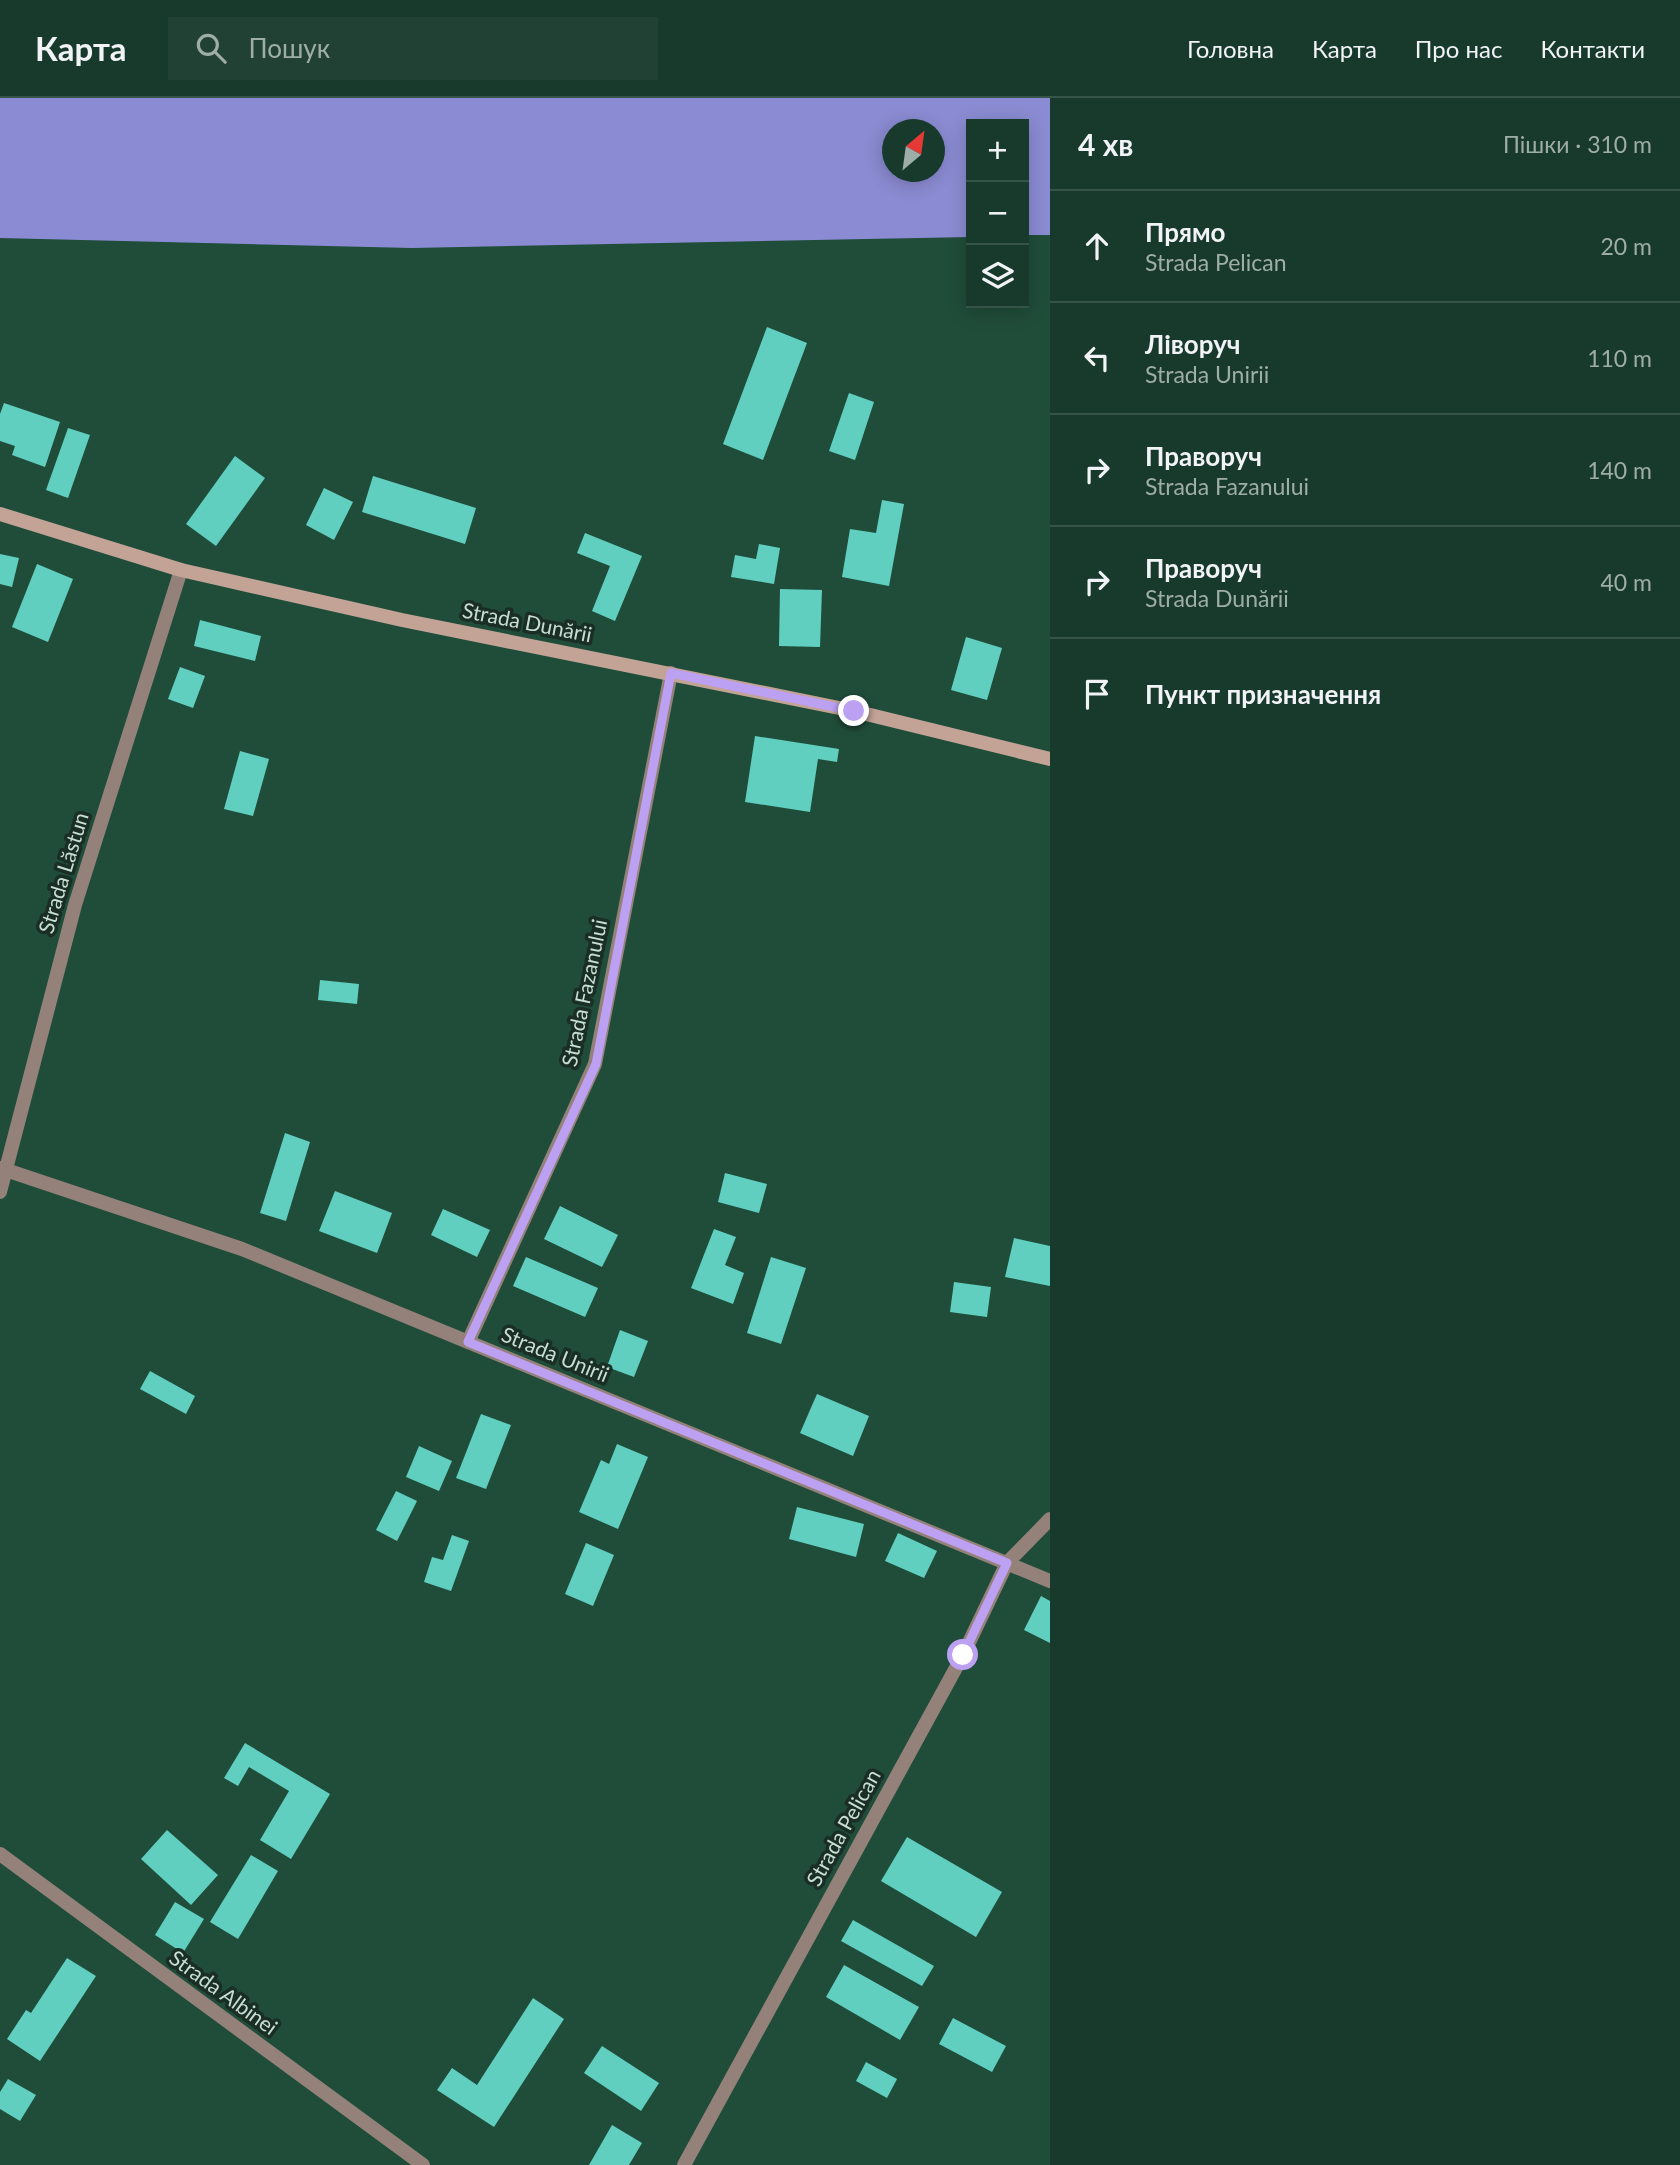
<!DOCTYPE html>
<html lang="uk">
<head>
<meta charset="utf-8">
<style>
	:root { --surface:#183a2c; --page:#214134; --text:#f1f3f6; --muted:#9fada9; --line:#365448 }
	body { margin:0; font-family:Lato,sans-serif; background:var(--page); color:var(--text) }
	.controls { position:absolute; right:21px; top:21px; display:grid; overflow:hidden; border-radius:0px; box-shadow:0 4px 18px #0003 }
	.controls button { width:63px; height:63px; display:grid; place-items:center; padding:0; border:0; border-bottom:2px solid var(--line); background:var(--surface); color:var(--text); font:35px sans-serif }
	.compass { position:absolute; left:882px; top:21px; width:63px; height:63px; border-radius:50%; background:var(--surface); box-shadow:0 4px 18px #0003; rotate:29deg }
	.stop { position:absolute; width:21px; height:21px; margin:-16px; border:5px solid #bca0f2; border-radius:50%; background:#fff }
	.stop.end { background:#bca0f2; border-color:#fff; box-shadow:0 2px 7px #0008 }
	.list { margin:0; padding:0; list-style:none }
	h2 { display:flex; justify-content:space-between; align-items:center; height:91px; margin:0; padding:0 28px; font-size:30px }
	h2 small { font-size:23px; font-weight:400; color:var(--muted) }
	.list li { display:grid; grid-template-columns:46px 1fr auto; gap:21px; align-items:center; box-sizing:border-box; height:112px; padding:0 28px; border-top:2px solid var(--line) }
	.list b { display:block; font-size:26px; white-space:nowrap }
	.list p { margin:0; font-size:23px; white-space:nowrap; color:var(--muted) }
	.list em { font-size:23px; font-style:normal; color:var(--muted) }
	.icon { flex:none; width:38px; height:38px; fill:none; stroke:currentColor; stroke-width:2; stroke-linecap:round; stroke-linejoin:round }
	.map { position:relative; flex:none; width:1050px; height:2067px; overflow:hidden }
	header { display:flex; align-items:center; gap:42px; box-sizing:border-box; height:98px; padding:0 35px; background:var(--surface); border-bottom:2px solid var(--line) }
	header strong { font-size:33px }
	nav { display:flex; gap:38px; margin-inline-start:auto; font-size:24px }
	.search { width:490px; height:63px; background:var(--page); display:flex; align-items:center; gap:18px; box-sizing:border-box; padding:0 24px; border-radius:0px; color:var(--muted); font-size:26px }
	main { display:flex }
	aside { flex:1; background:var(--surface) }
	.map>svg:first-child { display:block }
	.water { fill:#8b8bd3; fill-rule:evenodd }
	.building { fill:#60cfc0 }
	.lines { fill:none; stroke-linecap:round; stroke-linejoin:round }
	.street { stroke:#948179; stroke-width:14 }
	.secondary { stroke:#c2a396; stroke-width:14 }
	.route { stroke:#bca0f2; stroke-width:9 }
	.labels { text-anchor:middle; stroke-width:7; stroke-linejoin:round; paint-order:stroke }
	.street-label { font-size:21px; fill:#c7dfd3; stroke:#1b2e25 }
</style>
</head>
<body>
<header>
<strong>Карта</strong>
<div class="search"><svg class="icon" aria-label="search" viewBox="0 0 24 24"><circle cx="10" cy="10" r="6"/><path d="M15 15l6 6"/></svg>Пошук</div>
<nav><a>Головна</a><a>Карта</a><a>Про нас</a><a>Контакти</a></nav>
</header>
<main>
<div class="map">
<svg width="1050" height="2067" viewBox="0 0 1050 2067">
	<rect width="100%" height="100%" fill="#204d3a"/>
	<path class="water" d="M0,0H1050V137H1024V26H971V139L412,150L0,140ZM892,32H934V74H892Z"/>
	<g class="building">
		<polygon points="767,229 807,245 763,362 723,346"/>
		<polygon points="849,295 874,304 855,362 829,353"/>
		<polygon points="4,305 60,324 45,369 12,357 15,348 0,343 0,316"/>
		<polygon points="68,330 90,337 68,400 46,392"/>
		<polygon points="235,358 265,380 216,448 186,426"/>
		<polygon points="373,378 476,410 465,446 362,414"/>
		<polygon points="324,390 353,404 334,442 306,427"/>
		<polygon points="882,402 904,406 889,488 842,479 850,431 876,435"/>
		<polygon points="585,435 642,458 615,523 592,513 610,468 577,455"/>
		<polygon points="759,446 780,450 774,486 731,479 735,457 756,461"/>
		<polygon points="0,456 19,460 12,489 0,486"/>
		<polygon points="37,466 73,481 48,544 12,529"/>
		<polygon points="780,491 822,492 820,549 779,548"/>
		<polygon points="200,522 261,538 255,563 194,548"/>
		<polygon points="966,539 1002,550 987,602 951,592"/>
		<polygon points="180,569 205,578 193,610 168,601"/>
		<polygon points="755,638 839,651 837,664 818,661 810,714 745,704"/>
		<polygon points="240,653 269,661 253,718 224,711"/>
		<polygon points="320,882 359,886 357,906 318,902"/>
		<polygon points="285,1035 310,1044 286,1123 260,1115"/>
		<polygon points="725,1075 767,1086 759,1115 718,1104"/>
		<polygon points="335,1093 392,1115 377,1155 319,1133"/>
		<polygon points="560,1108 618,1137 602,1169 544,1141"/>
		<polygon points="443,1111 490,1132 477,1159 431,1137"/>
		<polygon points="714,1131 736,1139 725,1167 744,1175 733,1206 691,1190"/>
		<polygon points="1014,1140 1050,1148 1050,1188 1005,1179"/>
		<polygon points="526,1159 598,1190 585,1219 513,1188"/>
		<polygon points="771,1159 806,1170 781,1246 747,1235"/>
		<polygon points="954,1184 991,1189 987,1219 950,1214"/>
		<polygon points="620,1232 648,1243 634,1279 607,1269"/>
		<polygon points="150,1273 195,1298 186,1316 140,1291"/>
		<polygon points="817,1296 869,1318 853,1358 800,1335"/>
		<polygon points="481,1316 511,1327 486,1391 456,1380"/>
		<polygon points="617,1346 648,1359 618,1431 579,1414 601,1362 609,1366"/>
		<polygon points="419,1348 452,1363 439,1393 406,1379"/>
		<polygon points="396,1393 417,1403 397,1443 376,1432"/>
		<polygon points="797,1409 864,1426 856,1459 789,1441"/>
		<polygon points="898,1435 937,1453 924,1480 885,1463"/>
		<polygon points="452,1437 469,1443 451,1493 424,1484 432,1459 443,1462"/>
		<polygon points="586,1445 614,1457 593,1508 565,1496"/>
		<polygon points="1041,1498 1050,1503 1050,1545 1024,1532"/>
		<polygon points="245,1645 330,1696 291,1761 260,1742 289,1693 249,1669 238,1688 224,1680"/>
		<polygon points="167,1732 218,1777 191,1807 141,1761"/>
		<polygon points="907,1739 1002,1794 976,1839 881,1783"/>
		<polygon points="251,1757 278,1773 238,1841 210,1824"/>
		<polygon points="175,1804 204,1821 183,1855 155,1837"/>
		<polygon points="853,1822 934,1868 922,1888 841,1843"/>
		<polygon points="67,1860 96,1878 40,1963 7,1941 26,1912 31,1915"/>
		<polygon points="844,1867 919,1909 900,1942 826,1899"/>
		<polygon points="533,1900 564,1921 494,2029 437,1992 452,1970 477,1987"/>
		<polygon points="953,1920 1006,1948 992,1974 939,1946"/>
		<polygon points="602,1948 659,1985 641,2013 584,1975"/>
		<polygon points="866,1964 897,1981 887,2000 856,1983"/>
		<polygon points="8,1981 36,1997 20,2023 0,2011 0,1994"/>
		<polygon points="612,2027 642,2045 629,2067 589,2067"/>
	</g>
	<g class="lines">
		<g class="street">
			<polyline points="0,1070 242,1151 1050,1483"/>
			<polyline points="0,1094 75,807 181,472"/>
			<polyline points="468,1244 595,966 671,575"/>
			<polyline points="0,1756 423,2067"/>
			<polyline points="684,2067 963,1557 1007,1465 1050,1421"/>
		</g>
		<polyline class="secondary" points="0,416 181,472 402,522 854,613 1050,661"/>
	</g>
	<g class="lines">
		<polyline class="route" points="854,613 671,575 596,966 468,1244 1007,1465 963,1557"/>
	</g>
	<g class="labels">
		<g class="street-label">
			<text transform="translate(527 525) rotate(11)" y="7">Strada Dunării</text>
			<text transform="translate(64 775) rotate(-73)" y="7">Strada Lăstun</text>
			<text transform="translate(585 895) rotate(-78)" y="7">Strada Fazanului</text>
			<text transform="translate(555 1257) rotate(22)" y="7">Strada Unirii</text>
			<text transform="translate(844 1730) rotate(-61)" y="7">Strada Pelican</text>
			<text transform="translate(223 1895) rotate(36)" y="7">Strada Albinei</text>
		</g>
	</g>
</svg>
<div class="controls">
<button>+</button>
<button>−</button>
<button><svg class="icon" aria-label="layers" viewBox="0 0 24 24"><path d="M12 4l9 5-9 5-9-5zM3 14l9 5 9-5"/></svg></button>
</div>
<svg class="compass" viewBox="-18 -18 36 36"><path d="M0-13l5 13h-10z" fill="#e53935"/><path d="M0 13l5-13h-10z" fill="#9fada9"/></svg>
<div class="stop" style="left:963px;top:1557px"></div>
<div class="stop end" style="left:854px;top:613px"></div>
</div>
<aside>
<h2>4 хв<small>Пішки · 310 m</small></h2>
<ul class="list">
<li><svg class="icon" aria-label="ahead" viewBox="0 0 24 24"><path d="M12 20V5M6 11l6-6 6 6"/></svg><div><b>Прямо</b><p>Strada Pelican</p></div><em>20 m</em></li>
<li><svg class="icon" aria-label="left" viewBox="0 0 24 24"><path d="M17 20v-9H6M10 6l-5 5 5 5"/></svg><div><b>Ліворуч</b><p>Strada Unirii</p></div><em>110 m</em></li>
<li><svg class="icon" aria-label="right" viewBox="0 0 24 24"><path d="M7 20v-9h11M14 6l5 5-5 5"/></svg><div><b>Праворуч</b><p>Strada Fazanului</p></div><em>140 m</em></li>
<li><svg class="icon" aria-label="right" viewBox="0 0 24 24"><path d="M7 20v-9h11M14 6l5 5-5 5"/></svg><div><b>Праворуч</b><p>Strada Dunării</p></div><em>40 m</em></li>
<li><svg class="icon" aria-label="arrive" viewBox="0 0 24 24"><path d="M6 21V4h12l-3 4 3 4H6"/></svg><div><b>Пункт призначення</b></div></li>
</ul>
</aside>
</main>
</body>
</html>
